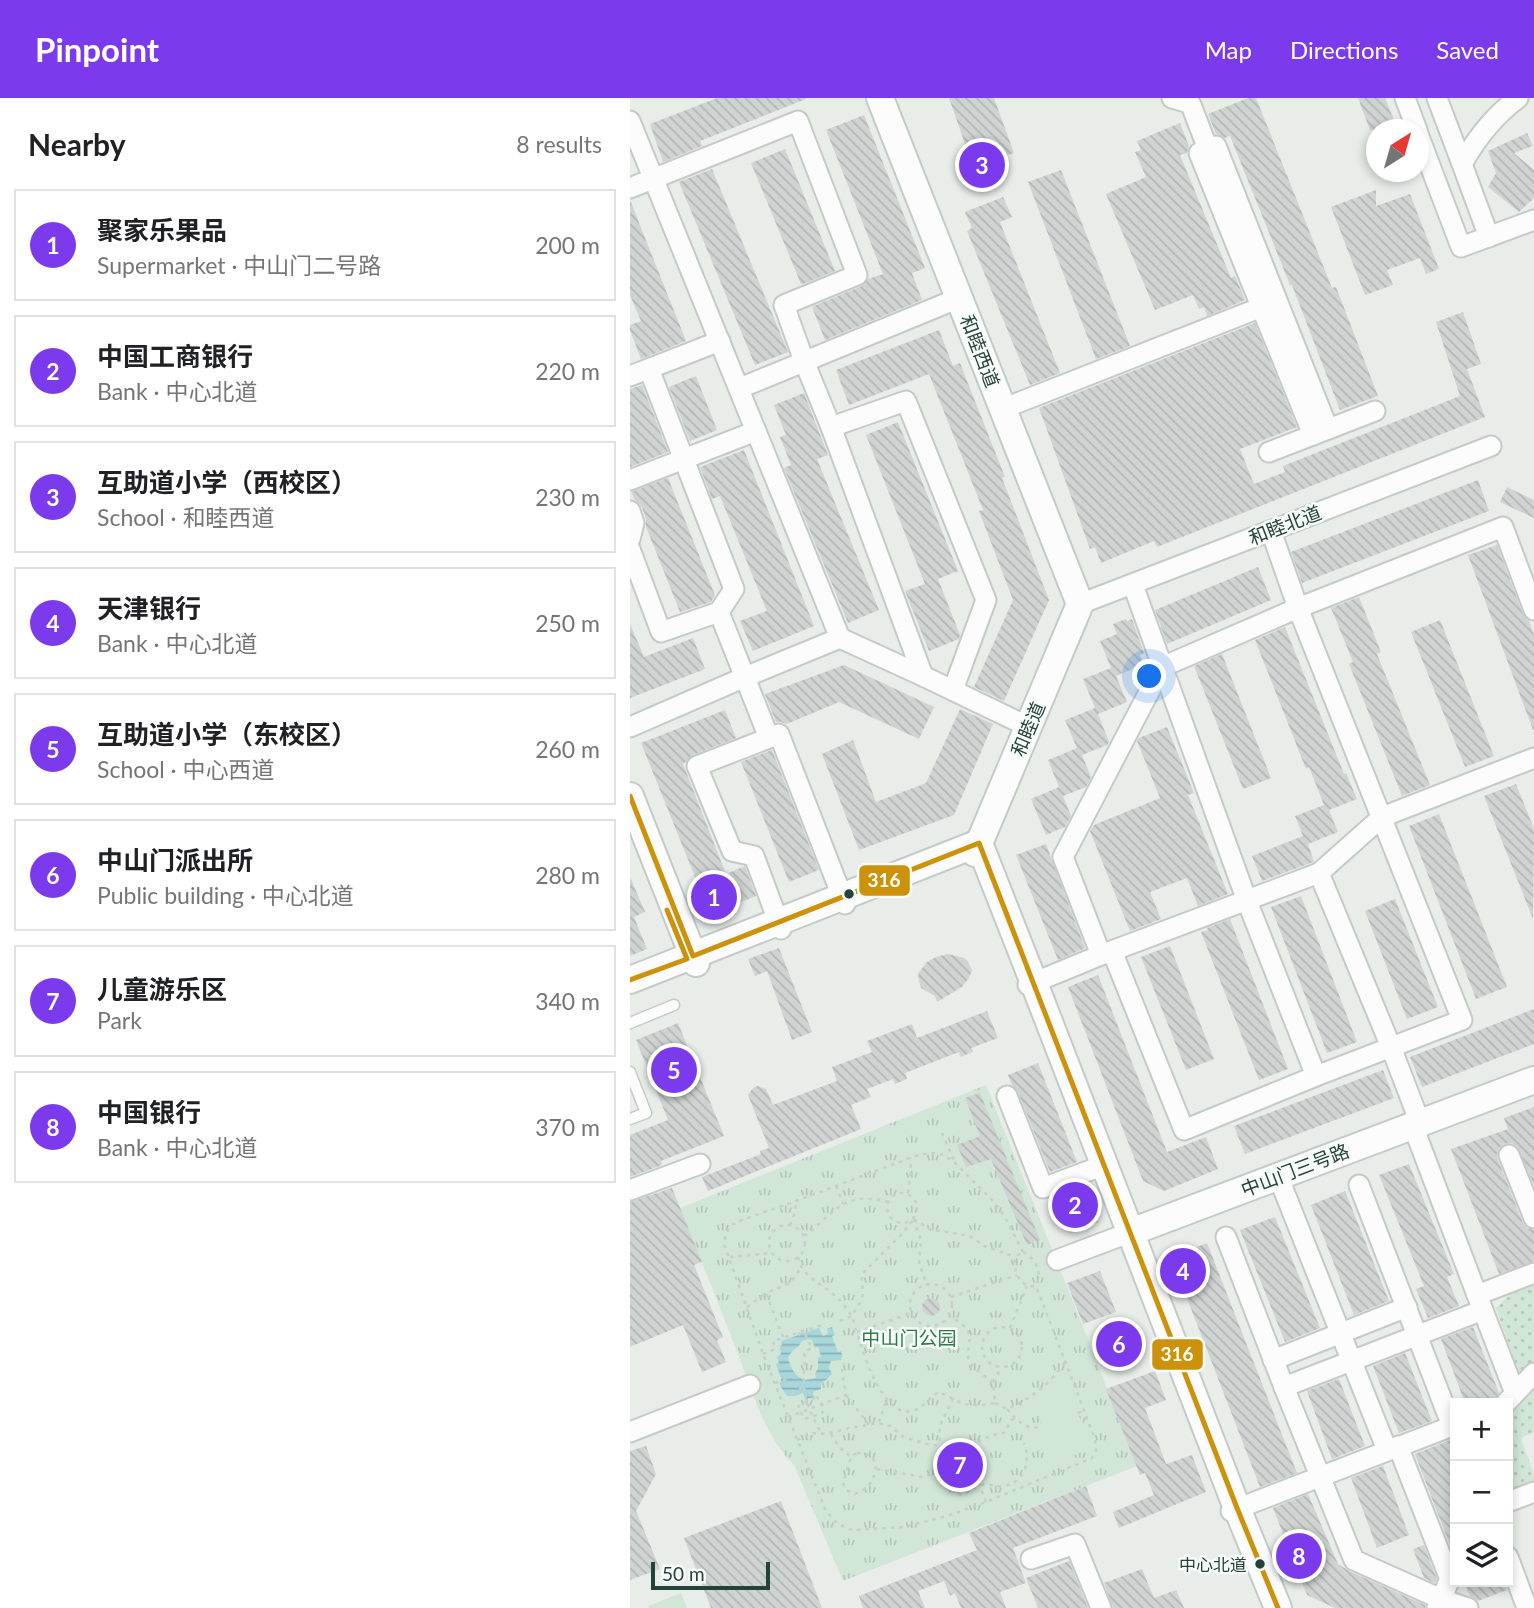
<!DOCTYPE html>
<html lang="en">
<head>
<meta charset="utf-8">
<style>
	:root { --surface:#fff; --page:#f6f6f6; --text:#202124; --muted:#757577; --line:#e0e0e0; --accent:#7c3aed }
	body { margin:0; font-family:Lato,"Noto Sans SC",sans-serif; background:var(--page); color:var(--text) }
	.controls { position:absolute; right:21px; bottom:21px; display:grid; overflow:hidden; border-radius:0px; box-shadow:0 4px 10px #0003 }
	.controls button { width:63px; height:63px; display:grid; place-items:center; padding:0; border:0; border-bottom:2px solid var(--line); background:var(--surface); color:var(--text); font:35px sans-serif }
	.compass { position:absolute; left:736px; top:21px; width:63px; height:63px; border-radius:50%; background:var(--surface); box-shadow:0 4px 10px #0003; rotate:37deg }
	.scale { position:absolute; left:21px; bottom:18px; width:119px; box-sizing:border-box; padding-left:7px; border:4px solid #244239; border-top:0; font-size:19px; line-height:24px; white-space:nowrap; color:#244239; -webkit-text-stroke:5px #f7fbf9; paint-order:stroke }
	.you { position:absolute; left:520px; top:579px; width:24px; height:24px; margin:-18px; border:5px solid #fff; border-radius:50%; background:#1a73e8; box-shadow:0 0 0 10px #1a73e833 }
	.badge { display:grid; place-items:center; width:46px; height:46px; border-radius:50%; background:var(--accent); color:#fff; font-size:23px; font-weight:700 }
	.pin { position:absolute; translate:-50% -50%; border:4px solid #fff; box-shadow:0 2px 7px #0006 }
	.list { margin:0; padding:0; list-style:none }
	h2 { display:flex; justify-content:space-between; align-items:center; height:91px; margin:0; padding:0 28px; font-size:30px }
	h2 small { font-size:23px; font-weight:400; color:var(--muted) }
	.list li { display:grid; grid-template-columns:46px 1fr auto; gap:21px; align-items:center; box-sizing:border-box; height:112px; margin:0 14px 14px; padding:0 14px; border:2px solid var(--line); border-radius:0px }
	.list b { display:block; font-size:26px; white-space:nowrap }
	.list p { margin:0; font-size:23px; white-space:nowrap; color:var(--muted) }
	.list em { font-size:23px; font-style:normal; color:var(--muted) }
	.icon { flex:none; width:38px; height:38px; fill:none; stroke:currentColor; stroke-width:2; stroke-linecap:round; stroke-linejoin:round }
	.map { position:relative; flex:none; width:904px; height:1510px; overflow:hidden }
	header { display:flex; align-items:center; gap:42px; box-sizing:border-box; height:98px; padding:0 35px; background:var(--accent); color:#fff }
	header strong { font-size:33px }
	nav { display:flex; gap:38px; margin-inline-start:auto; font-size:24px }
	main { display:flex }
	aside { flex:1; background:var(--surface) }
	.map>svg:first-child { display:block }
	.grass { fill:url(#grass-tufts) }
	.garden { fill:url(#garden-dots) }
	.pitch { fill:#d1e6d6 }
	.water { fill:url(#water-rules); fill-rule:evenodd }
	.building { fill:url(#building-back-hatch) }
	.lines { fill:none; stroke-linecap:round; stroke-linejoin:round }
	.lane-casing { stroke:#c5cac7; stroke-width:13 }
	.street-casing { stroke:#c5cac7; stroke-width:23 }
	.secondary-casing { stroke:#c3cbc7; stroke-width:30 }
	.path { stroke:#c6cfcc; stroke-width:2.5; stroke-dasharray:3.5 5; stroke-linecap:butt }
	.lane { stroke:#fcfcfc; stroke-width:10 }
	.street { stroke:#fcfcfc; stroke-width:19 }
	.secondary { stroke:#fcfcfc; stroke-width:26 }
	.bus-1-casing { stroke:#f7fbf9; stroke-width:10 }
	.bus-1 { stroke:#cd920b; stroke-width:5 }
	.bus-dot { fill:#244239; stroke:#f7fbf9; stroke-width:2.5 }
	.labels { text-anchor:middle; stroke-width:5; stroke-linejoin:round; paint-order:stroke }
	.bus-label { font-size:17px; fill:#244239; stroke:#f7fbf9; text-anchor:end }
	.street-label { font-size:19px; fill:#244239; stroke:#f7fbf9 }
	.park-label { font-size:19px; fill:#2c7b47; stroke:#f7fbf9 }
	.line-badge { stroke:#f7fbf9; stroke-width:2.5 }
	.badge-label { font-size:19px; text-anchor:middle; font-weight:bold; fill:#fff }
</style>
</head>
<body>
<header>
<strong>Pinpoint</strong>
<nav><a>Map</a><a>Directions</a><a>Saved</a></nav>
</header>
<main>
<aside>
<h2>Nearby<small>8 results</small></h2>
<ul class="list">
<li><span class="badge">1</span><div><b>聚家乐果品</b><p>Supermarket · 中山门二号路</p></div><em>200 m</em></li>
<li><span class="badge">2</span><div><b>中国工商银行</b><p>Bank · 中心北道</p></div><em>220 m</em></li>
<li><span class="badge">3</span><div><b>互助道小学（西校区）</b><p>School · 和睦西道</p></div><em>230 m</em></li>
<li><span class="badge">4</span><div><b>天津银行</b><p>Bank · 中心北道</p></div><em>250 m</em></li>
<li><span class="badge">5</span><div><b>互助道小学（东校区）</b><p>School · 中心西道</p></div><em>260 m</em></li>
<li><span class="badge">6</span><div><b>中山门派出所</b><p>Public building · 中心北道</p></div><em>280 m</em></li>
<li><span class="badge">7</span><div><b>儿童游乐区</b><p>Park</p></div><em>340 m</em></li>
<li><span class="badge">8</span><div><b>中国银行</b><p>Bank · 中心北道</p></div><em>370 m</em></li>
</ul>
</aside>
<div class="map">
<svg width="904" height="1510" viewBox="0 0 904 1510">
	<defs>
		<pattern id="grass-tufts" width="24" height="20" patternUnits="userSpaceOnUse" patternTransform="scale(1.75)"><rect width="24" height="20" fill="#d1e6d6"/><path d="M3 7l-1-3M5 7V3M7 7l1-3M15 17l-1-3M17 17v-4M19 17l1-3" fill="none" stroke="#b3c6b8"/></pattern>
		<pattern id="garden-dots" width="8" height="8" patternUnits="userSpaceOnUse" patternTransform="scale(1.75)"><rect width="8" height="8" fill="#d1e6d6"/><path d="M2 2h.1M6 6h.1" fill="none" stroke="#b3c6b8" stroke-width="1.8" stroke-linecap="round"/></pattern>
		<pattern id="water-rules" width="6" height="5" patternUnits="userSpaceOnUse" patternTransform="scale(1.75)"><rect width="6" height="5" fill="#a8d7db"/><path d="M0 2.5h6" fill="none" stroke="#89b0b3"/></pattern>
		<pattern id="building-back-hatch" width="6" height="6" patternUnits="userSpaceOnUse" patternTransform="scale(1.75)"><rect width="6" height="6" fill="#cfd4d2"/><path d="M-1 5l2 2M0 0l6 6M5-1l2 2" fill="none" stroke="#b2b7b5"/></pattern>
	</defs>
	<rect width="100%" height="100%" fill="#e8edea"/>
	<path class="grass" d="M356,987L454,1231L507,1368L213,1483L164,1367C133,1337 122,1291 106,1251C88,1204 69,1157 50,1110Z"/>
	<polygon class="garden" points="904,1179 904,1334 891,1340 904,1377 904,1385 878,1395 878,1317 897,1298 866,1210 878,1198"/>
	<g class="pitch">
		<polygon points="437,1288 462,1350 427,1364 402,1302"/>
		<polygon points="51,1495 57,1510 19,1510 18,1508"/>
	</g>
	<path class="water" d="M202,1229L205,1237L202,1238L208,1254L211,1253L212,1258L211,1262L201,1263L199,1270L202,1276L196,1282L191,1285V1291L183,1294L184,1299L176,1301L173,1295L166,1298H157L151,1289V1280L146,1266L149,1265L147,1259L151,1256L150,1248L152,1247L151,1243L189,1230L193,1238L198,1236L197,1231ZM178,1241L182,1242L185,1250L188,1249L191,1258L188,1260V1270L185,1276L186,1280L175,1282C165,1278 161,1271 158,1260C161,1252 168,1251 172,1243Z"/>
	<g class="building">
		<polygon points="87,0 176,0 176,1 70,43 72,48 33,64 20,26"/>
		<polygon points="319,0 364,0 384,55 343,69"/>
		<polygon points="618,0 626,0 702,190 706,189 748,298 710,312 662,187 660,187 600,38 595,40 586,36 578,16"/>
		<polygon points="728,0 755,0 768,32 740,32"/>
		<polygon points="234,17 295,170 282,175 292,202 195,242 182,209 232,188 238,181 253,176 196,32"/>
		<polygon points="550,25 559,48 557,55 550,57 601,180 605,178 615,202 577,218 574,209 569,211 563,197 525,212 476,96 516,79 505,54 511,52 507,43"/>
		<polygon points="897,35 903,48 884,55 904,72 904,100 889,114 858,89 866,75 858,53"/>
		<polygon points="155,51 205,173 173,186 171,186 121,65"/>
		<polygon points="82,71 158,254 125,267 49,84"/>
		<polygon points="431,72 500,248 466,261 398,84"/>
		<polygon points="746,92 746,108 780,96 809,171 796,176 790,160 757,172 763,187 735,197 701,109"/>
		<polygon points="373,99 382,119 370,124 430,275 400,287 337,133 342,130 335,114"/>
		<polygon points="0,102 56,243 11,261 0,232 0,227 11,223 0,197"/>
		<polygon points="833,214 851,266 837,271 855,319 527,449 524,443 471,465 465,449 460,451 409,310 625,225 667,329 610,351 624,386 655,374 653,368 830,298 806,224"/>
		<polygon points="309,232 323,268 330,265 375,379 372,380 419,502 374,603 344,589 383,502 349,413 353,412 299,276 219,307 206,272"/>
		<polygon points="66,278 87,332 60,343 39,289"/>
		<polygon points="12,287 38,354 0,369 0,291"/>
		<polygon points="174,295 198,357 187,361 249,512 218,525 154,370 161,367 150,339 156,337 144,307"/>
		<polygon points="268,324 328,473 308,481 330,537 329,541 299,553 275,493 295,486 236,337"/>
		<polygon points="114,352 184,528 123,553 110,523 137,513 90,398 82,401 70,369"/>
		<polygon points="38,380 85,497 81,504 50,514 16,429 16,421 12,409 5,402 1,394"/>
		<polygon points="848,382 859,413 672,485 661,454"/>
		<polygon points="877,389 904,402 904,420 870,404"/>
		<polygon points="867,447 893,516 899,523 904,537 904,632 903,632 838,457"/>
		<polygon points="628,469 641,502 537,546 525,512"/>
		<polygon points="729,499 751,554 747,556 800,687 772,698 719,566 723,564 701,510"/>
		<polygon points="496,521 497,523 502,521 514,555 510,557 514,566 486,578 497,604 468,616 479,644 477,647 452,657 461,679 456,689 433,698 441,718 435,729 416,737 401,701 429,689 418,662 447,650 435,622 465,610 453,581 481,570 470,543 487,536 483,526"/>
		<polygon points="810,522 864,658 835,669 781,534"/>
		<polygon points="0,526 14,559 63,540 75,571 0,600"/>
		<polygon points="655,529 714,676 716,675 727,701 699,712 708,734 678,746 684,763 683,764 632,783 622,758 673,738 665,718 694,707 679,669 676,671 625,542"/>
		<polygon points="592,556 641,680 613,691 564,568"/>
		<polygon points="214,567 304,609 289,641 209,604 157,626 151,624 146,624 135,596"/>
		<polygon points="330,611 363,626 324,717 229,752 192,656 223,642 246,704 296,685"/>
		<polygon points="95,612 106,640 63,657 53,666 96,776 115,768 126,798 80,816 11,645"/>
		<polygon points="537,629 564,695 558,697 598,796 568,808 557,780 520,794 531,821 500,833 460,733 464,727 530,700 507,643 509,640"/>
		<polygon points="142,652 189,772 159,784 111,664"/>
		<polygon points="886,686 904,731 903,821 854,698"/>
		<polygon points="809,716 877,889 846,901 779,728"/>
		<polygon points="416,746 455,850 428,862 386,757"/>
		<polygon points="0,779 15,814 4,819 17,851 0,858"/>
		<polygon points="671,798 727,944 697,955 641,809"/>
		<polygon points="765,801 808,909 777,921 735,813"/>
		<polygon points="600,821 658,971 629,982 571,834 578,832 577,830"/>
		<polygon points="540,848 584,961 556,972 511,859"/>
		<polygon points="149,850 182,934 162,942 137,873 125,878 118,861"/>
		<polygon points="318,856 334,860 338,864 342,872 339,880 332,889 307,904 305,898 291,890 288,879 289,874 297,864 306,859"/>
		<polygon points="468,877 537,1054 576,1039 588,1071 534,1093 513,1083 438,889"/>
		<polygon points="904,911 904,946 792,989 780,959"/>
		<polygon points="357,913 368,940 341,950 343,954 330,959 329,954 275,975 277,981 265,986 263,981 237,991 241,999 221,1007 231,1031 78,1093 72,1079 131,1056 130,1053 139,1050 118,997 123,990 127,988 136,991 143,1007 207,983 202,969 242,954 237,943 282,926 287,940"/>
		<polygon points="48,925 94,1038 31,1063 32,1067 0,1079 0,1037 38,1022 6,942"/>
		<polygon points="408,965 447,1064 420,1074 388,994 382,987 378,977"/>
		<polygon points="753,972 764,1000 615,1056 604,1028"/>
		<polygon points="350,995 410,1142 397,1147 361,1061 336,1069 327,1047 350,1038 335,1000"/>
		<polygon points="904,1009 904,1087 887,1048 881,1045 874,1046 869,1050 867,1056 868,1062 893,1125 897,1130 904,1132 904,1163 869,1176 821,1051 878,1031 874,1020"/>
		<polygon points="779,1066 824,1176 817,1179 829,1208 798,1220 786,1191 794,1188 749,1077"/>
		<polygon points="455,1087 469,1124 439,1135 424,1099"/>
		<polygon points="42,1090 72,1164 64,1167 93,1239 87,1242 96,1264 72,1274 53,1227 0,1249 0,1104"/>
		<polygon points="715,1093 759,1203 724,1217 681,1107"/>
		<polygon points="645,1119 690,1230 655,1244 610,1132"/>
		<polygon points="577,1145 667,1375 630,1389 541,1159"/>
		<polygon points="470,1173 486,1214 453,1226 437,1185"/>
		<circle cx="301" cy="1209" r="9"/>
		<polygon points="843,1229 869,1295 864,1304 860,1305 835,1305 811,1241"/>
		<polygon points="775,1255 802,1323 769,1335 743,1268"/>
		<polygon points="525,1273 536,1302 515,1310 536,1366 562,1357 576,1394 489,1430 483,1414 524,1397 515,1375 510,1377 476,1291"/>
		<polygon points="709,1281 735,1348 702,1361 677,1293"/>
		<polygon points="820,1342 825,1357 825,1461 785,1356"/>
		<polygon points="16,1348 26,1376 6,1413 30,1471 0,1482 0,1353"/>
		<polygon points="753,1368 779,1437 747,1450 721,1380"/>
		<polygon points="456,1388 467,1418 383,1450 396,1485 370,1494 376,1510 331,1510 325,1495 320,1498 314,1483 288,1493 295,1510 233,1510 229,1498 347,1452 339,1435"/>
		<polygon points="678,1396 708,1466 719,1473 795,1507 795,1510 705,1510 677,1497 643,1410"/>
		<polygon points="151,1403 192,1510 81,1510 54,1440"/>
		<polygon points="794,1447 807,1481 805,1485 794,1480 783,1451"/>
		<polygon points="439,1463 458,1510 408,1510 396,1480"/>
		<polygon points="512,1471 524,1500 546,1492 554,1510 483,1510 474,1485"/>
		<polygon points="834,1484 874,1484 877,1492 848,1503 839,1497"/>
	</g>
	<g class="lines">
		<defs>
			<g id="lane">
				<polyline points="0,925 44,907"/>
				<polyline points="0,974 16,1015 0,1021"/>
			</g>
			<g id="street">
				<polyline points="542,0 556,4 561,7 578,51 586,48 698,331"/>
				<polyline points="775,0 787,32"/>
				<path d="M807,0L832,66C846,41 865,17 888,0"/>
				<polyline points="0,23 210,540 115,579 0,629"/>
				<polyline points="788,36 831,149 904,122"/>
				<polyline points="578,51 569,55 683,337"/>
				<polyline points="832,66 859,139"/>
				<polyline points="0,90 168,23 227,177 154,207 174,263 201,329 293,578"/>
				<polyline points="0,278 90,243"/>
				<polyline points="110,290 329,200"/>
				<polyline points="372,311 642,205"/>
				<polyline points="201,329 276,303 356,502 323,592"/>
				<polyline points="639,354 745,313"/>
				<polyline points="0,382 126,333"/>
				<polyline points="0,413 4,425 0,441"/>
				<polyline points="0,451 31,534 89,514 104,491 19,271"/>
				<polyline points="503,487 617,803 686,978 832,922 668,510 641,433"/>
				<polyline points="450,506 861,348"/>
				<polyline points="89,514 139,640 149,636 215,806"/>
				<polyline points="210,540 293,578 399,629"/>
				<polyline points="139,640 67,668 102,753 124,758 151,831"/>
				<polyline points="689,775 761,949 790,1025"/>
				<polyline points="482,853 554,1032 686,978"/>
				<polyline points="471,857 433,759 532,569 668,510 873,429 904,512"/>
				<polyline points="398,887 471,857 689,775 752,719 904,660"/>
				<polyline points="377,998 413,1090 474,1067"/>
				<polyline points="783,1028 847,1197"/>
				<polyline points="879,1057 904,1120"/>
				<polyline points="648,1078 757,1352"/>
				<polyline points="729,1087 822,1328"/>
				<polyline points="0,1092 70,1066"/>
				<polyline points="596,1139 654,1289 724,1462 811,1501 838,1510"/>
				<polyline points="427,1162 501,1134"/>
				<polyline points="643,1262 777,1209"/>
				<polyline points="654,1289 853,1212"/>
				<polyline points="885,1295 847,1197 904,1175"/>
				<polyline points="876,1305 904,1275"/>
				<polyline points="0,1334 120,1287"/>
				<polyline points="768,1348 820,1481 807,1510"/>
				<polyline points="878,1404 904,1394"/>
				<polyline points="601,1413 825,1327"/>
				<polyline points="878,1459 897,1510"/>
				<polyline points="401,1461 445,1446 471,1510"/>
			</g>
			<g id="secondary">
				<polyline points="250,0 450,506 345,755"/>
				<polyline points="0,698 66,865"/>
				<polyline points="349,745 404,885 607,1410 648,1510"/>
				<polyline points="0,882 349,745"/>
				<polyline points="501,1134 904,982"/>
			</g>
		</defs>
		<use href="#lane" class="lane-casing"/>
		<use href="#street" class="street-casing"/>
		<use href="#secondary" class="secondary-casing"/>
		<g class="path">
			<polyline points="312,1035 325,1065"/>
			<polyline points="206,1088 213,1106"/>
			<circle cx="272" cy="1110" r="15"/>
			<polyline points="278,1095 281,1071 280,1060"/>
			<polyline points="284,1121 301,1132 319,1134 340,1138 354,1148 385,1159"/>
			<polyline points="284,1121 291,1143 289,1165 297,1187"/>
			<circle cx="157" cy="1145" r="18"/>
			<polyline points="160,1127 165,1114 166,1103"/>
			<path d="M174,1138C184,1132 191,1123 200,1116C219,1099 235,1098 258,1104"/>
			<polyline points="393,1154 375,1119 365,1105 325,1065 314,1057 304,1055 292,1056 280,1060 166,1103 109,1123 100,1128 96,1136 94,1146 133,1256 196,1413 208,1426 222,1432 274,1429 317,1418 356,1404 462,1360 466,1353 465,1341 406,1188"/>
			<path d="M393,1154C407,1162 412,1173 406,1188C390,1191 383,1173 385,1159Z"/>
			<polyline points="100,1159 142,1155"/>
			<path d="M168,1159C172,1178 189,1184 203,1196C211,1202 216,1210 222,1218C229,1241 249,1320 282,1313C293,1310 299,1300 308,1294C316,1296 322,1301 329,1304C341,1309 353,1307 365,1305L363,1284C356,1278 346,1274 341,1266C332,1253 347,1241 334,1228C330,1224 324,1221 319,1218"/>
			<circle cx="301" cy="1207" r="21"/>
			<polyline points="321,1199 387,1177"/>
			<polyline points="117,1209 136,1195"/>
			<path d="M210,1223L222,1218C226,1211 232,1203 233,1195C233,1188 231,1183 232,1176L272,1136L284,1121"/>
			<circle cx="372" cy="1249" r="20"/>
			<polyline points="380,1230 397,1188"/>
			<path d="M169,1234L170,1237L175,1236L182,1250L174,1254C176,1266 173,1275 174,1287C174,1303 184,1321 191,1335"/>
			<polyline points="227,1234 282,1215"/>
			<path d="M153,1239L136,1195C152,1188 163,1187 170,1170"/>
			<polyline points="133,1256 145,1251 143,1243 192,1227"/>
			<polyline points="363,1284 371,1270"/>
			<polyline points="145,1285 157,1281 163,1294 174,1289"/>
			<polyline points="216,1297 239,1327"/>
			<polygon points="186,1299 190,1301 194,1311 192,1315 175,1321 168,1310 170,1306"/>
			<path d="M323,1300C315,1322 306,1323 311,1348L321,1355L332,1357L340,1348"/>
			<path d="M365,1305L377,1311C402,1300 420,1286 436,1263"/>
			<path d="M377,1311C388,1323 395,1332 413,1329"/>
			<polyline points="448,1315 455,1312"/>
			<polyline points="158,1319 216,1297 212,1273 213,1265"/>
			<polyline points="249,1324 257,1301"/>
			<polyline points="201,1336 209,1349 221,1359"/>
			<path d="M167,1342L184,1335L196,1336L220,1330L249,1325L260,1328L274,1339L297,1346L311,1348L315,1372L325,1394L332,1397C339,1395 345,1388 351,1387C359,1385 366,1389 374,1388C395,1384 401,1364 394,1345"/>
			<path d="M227,1355C248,1354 250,1372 239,1387C236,1391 230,1394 225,1396L216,1392L213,1385L221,1359Z"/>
			<polyline points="247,1371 292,1379 315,1372"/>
			<polyline points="356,1404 340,1363 340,1348 362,1337 371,1336 375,1334 381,1322 385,1320"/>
		</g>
		<use href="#lane" class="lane"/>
		<use href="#street" class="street"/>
		<use href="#secondary" class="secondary"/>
		<defs>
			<g id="bus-1">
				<polyline points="0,698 63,858 349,745 607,1410 648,1510"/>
				<polyline points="0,882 57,861 37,812"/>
			</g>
		</defs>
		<use href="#bus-1" class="bus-1-casing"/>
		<use href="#bus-1" class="bus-1"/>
	</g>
	<g class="bus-dot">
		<circle cx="219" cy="796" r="6"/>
		<circle cx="630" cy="1466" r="6"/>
	</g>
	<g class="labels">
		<g class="bus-label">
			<text x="617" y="1473">中心北道</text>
		</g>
		<g class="street-label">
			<text transform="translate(350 253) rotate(69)" y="7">和睦西道</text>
			<text transform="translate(655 427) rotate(-21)" y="7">和睦北道</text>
			<text transform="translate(398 631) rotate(-67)" y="7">和睦道</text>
			<text transform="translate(665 1072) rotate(-21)" y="7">中山门三号路</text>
		</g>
		<g class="park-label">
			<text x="279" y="1247">中山门公园</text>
		</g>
	</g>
	<g class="line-badge">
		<rect x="228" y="766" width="53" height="33" rx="7" fill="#cd920b"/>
		<rect x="521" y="1240" width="53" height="33" rx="7" fill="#cd920b"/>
	</g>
	<g class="badge-label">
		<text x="254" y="789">316</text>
		<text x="547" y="1263">316</text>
	</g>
</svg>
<div class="controls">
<button>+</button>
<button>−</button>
<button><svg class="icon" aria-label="layers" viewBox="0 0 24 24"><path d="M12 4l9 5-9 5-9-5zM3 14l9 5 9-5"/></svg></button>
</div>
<svg class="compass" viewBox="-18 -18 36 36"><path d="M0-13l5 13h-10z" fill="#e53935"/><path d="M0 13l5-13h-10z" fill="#757577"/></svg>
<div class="scale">50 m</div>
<div class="you"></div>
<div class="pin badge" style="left:84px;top:799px">1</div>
<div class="pin badge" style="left:445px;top:1107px">2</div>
<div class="pin badge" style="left:352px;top:67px">3</div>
<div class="pin badge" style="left:553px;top:1173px">4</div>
<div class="pin badge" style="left:44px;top:972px">5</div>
<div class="pin badge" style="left:489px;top:1246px">6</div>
<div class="pin badge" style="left:330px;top:1367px">7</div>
<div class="pin badge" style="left:669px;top:1458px">8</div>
</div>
</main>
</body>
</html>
